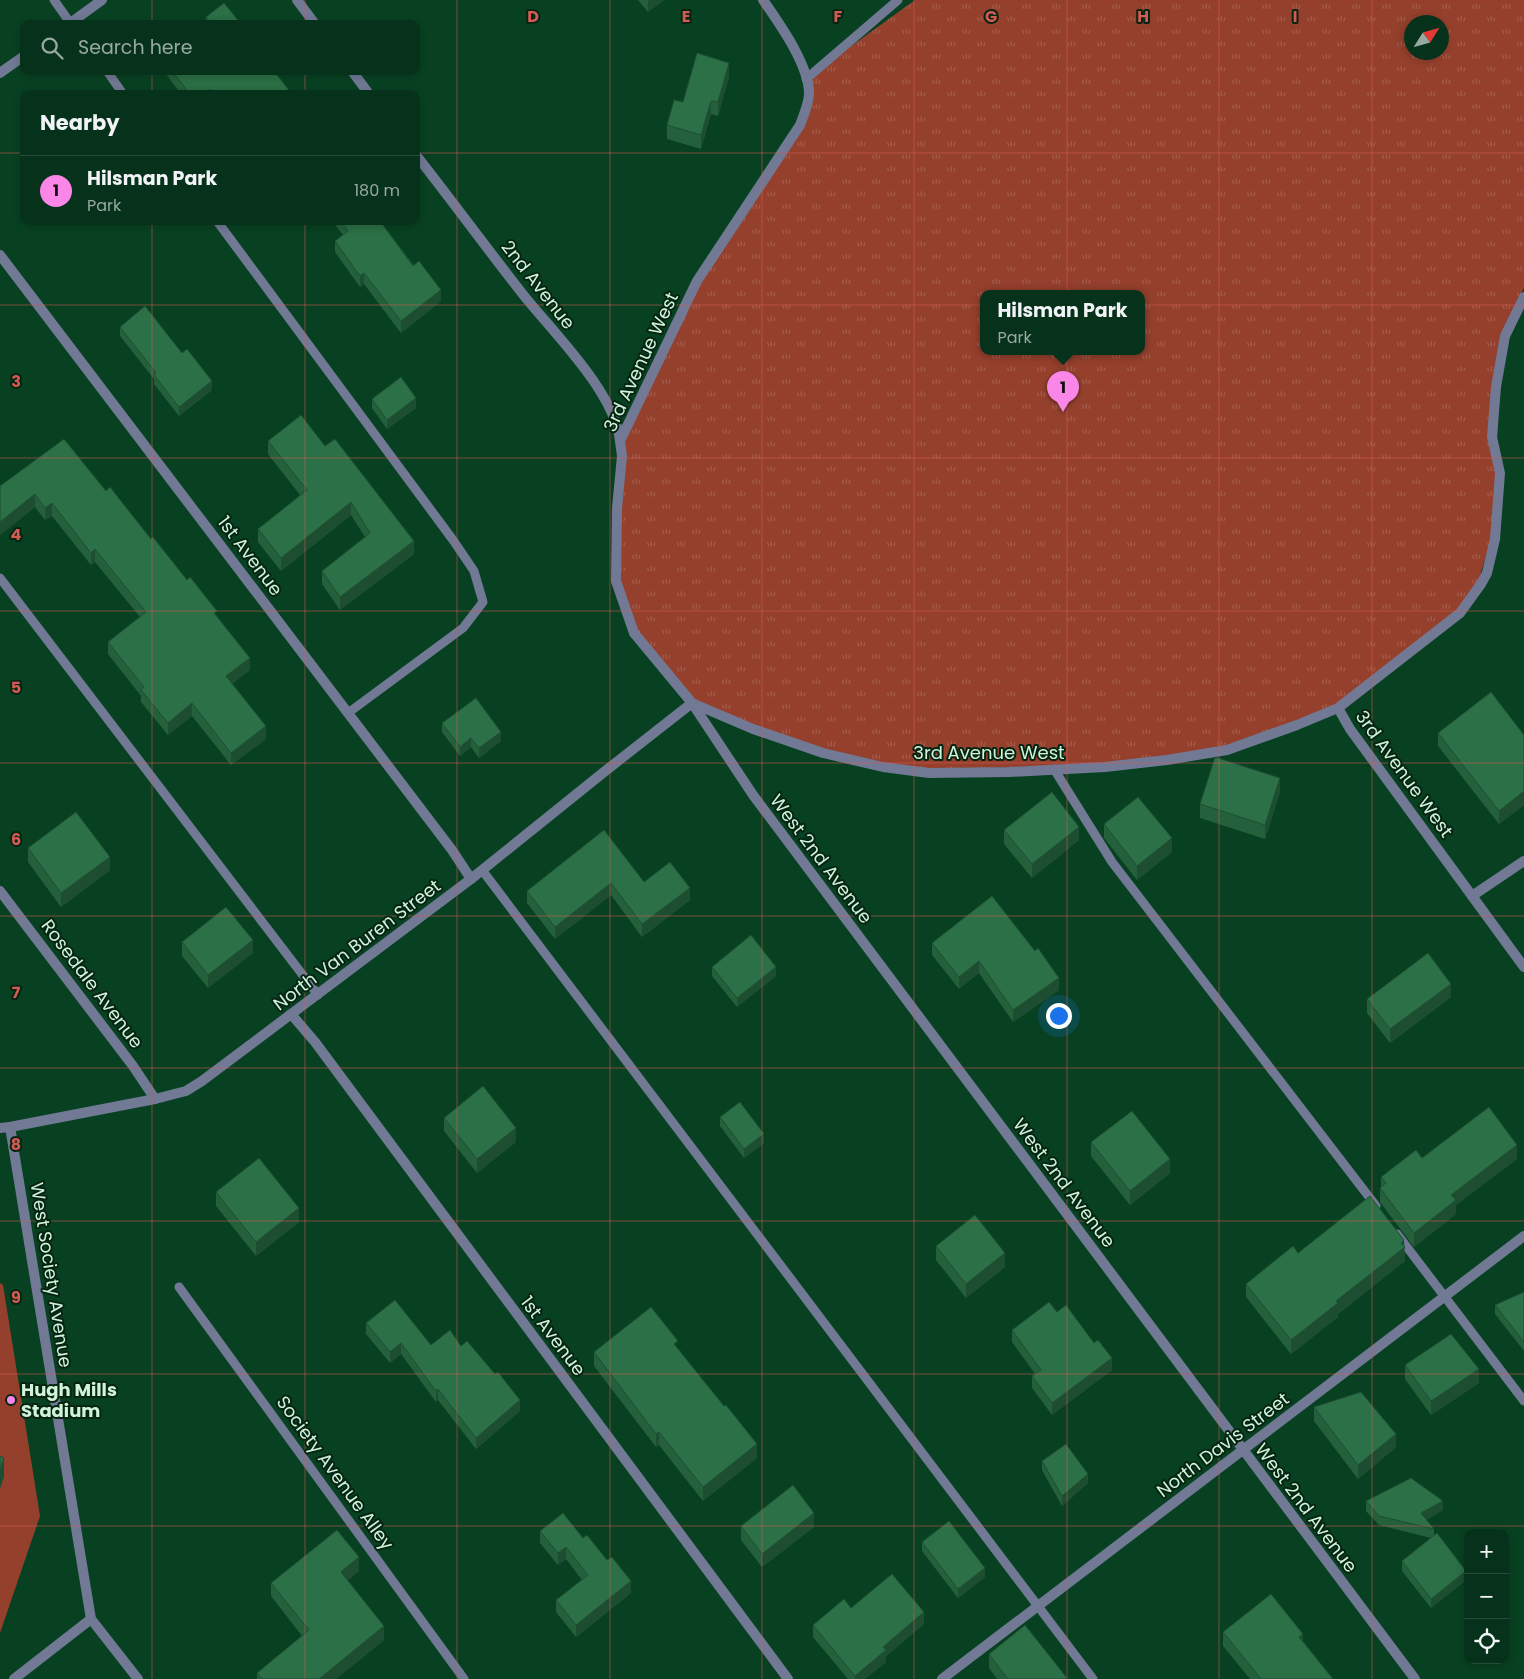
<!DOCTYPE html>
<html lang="en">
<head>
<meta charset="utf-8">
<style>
	:root { --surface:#06311a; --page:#0f3923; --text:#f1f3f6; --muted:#98a9a2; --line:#274c39; --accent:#fa87e7 }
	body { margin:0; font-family:Poppins,sans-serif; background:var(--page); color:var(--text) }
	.controls { position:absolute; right:15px; bottom:15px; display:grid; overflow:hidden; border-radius:10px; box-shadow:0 2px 8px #0003 }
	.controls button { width:45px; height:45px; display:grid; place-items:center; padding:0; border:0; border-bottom:1px solid var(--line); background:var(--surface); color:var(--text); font:25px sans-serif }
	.compass { position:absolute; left:1404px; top:15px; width:45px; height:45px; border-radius:50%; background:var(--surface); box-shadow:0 2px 8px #0003; rotate:53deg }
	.you { position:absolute; left:1058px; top:1015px; width:18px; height:18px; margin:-12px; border:4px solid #fff; border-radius:50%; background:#1a73e8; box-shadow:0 0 0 8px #1a73e833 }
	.badge { display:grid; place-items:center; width:32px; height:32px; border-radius:50%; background:var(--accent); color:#111; font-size:16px; font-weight:700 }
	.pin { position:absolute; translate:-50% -41px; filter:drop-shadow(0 1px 2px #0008) }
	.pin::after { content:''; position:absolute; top:26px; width:18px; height:15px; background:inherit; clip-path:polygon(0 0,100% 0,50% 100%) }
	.popup { position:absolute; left:980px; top:290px; width:165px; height:65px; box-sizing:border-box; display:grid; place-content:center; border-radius:10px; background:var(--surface); filter:drop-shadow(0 1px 4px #0005); font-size:16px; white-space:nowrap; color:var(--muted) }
	.popup b { font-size:19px; color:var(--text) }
	.popup::after { content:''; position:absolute; left:50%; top:100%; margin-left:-10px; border:10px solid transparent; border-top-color:var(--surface) }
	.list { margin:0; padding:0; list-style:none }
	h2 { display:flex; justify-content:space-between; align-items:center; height:65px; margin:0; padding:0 20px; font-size:21px }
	h2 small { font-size:16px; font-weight:400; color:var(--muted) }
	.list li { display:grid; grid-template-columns:32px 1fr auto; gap:15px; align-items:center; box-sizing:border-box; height:70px; padding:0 20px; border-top:1px solid var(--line) }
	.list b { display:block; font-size:19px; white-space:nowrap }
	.list p { margin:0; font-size:16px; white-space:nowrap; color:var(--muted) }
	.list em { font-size:16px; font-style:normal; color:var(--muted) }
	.icon { flex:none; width:28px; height:28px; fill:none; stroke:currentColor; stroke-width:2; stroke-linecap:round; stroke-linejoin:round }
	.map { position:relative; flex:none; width:1524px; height:1679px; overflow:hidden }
	.search { position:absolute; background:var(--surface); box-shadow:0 2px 8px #0003; left:20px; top:20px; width:400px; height:55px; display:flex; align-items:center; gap:12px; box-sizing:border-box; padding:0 18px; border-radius:10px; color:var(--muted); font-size:19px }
	.panel { position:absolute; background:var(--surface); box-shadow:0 2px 8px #0003; left:20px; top:90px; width:400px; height:135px; border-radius:10px }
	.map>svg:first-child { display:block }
	.park { fill:url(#park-tufts); fill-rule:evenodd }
	.garden { fill:#95402d }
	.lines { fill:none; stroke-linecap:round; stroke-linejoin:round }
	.service { stroke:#717995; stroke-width:9 }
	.minor { stroke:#717995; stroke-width:10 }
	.tertiary { stroke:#717995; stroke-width:10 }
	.wall { fill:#25603c }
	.shaded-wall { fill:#1e4e31 }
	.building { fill:#2b7046; stroke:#1e4e31 }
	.grid { fill:none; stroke:#d45b54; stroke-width:1; stroke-opacity:0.55 }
	.poi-dot { fill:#fa87e7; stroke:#062412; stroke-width:2 }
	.labels { text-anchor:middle; stroke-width:4; stroke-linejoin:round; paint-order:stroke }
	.street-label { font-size:18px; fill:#d0f3da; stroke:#062412 }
	.poi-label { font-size:18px; font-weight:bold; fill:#d0f3da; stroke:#062412; text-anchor:start }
	.grid-label { font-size:16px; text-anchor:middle; font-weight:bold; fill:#d45b54; stroke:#062412; stroke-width:4; stroke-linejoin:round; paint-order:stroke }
</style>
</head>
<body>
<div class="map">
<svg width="1524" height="1679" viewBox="0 0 1524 1679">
	<defs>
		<pattern id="park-tufts" width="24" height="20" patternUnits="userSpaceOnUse" patternTransform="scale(1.25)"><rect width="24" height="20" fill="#95402d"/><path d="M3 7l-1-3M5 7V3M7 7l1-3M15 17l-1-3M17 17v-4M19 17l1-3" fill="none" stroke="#a35c4b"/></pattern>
	</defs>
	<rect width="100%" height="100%" fill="#084122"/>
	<path class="park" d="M915,0H1524V288L1518,298L1500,338L1496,476L1491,540L1478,582L1458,612L1336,706L1226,748L1104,764L933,770L883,765L824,752L693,701L636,633L618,581L623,442L698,282L803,125L807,78ZM1412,22H1442V52H1412ZM984,293H1142V351H984Z"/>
	<polygon class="garden" points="0,1283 3,1285 40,1516 0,1633"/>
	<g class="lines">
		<g class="service">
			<polyline points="54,0 71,24"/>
			<polyline points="107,71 123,94"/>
			<polyline points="806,79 898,0"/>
			<polyline points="217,221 453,540 474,571 483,602 463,628 348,713"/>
			<polyline points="0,578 318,995"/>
			<polyline points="1054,769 1112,862 1376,1206"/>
			<polyline points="482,870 1093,1679"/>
			<polyline points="1397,1234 1524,1401"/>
			<polyline points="179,1287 464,1679"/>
		</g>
		<g class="minor">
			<polyline points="297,0 315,24"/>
			<path d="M763,0C779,23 810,66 809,95C808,105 804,115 800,125L697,281L620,441L622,456L617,508L616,581L634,633L692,703L753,729L823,753L883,767L929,773L1009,772L1105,767L1167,760L1227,750L1297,725L1338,708L1460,613L1481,584L1487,573L1495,539L1500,473L1492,437L1496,387L1505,336L1524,297"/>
			<polyline points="69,24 102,0"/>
			<polyline points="352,71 369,94"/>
			<polyline points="0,73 24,56"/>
			<path d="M416,155C453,202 488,250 525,297C555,334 615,393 620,441"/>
			<polyline points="0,255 452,850 471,879"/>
			<polyline points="1338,708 1350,729 1524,967"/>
			<polyline points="0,891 133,1066 155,1099"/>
			<polyline points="1472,896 1524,861"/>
			<polyline points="291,1014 315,1042 788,1679"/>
			<polyline points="10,1127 155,1099 186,1091 202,1081 471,879 604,772 692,703 753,795 1415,1679"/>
			<polyline points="14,1679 91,1619"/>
			<polyline points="942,1679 1524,1236"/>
		</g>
		<polyline class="tertiary" points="0,1128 10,1127 91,1619 138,1679"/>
	</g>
	<g class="wall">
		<polygon points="638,0 664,0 648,12"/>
		<polygon points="206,17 241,24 206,24"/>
		<polygon points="166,71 274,71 292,94 181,94 166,74"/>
		<polygon points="729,77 718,116 711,114 701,149 667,139 667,125 683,102"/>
		<polygon points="332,221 380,221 441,301 401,333 364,284 360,287 335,252 335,241 343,235"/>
		<polygon points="120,327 182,353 212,390 179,416 154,384 154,379 120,336"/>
		<polygon points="372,399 416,408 387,429 372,408"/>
		<polygon points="268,441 325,446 414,554 340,610 322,584 322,571 365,537 351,515 281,571 258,542 258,529 300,495 268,454"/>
		<polygon points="0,486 106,491 151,539 217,616 250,670 232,684 266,739 231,765 192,716 168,735 141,702 141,696 108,654 108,642 140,617 95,562 91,565 52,516 45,520 35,507 0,535"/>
		<polygon points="442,723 501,741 479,758 471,747 460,756 442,732"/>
		<polygon points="1438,733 1524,735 1524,805 1499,824 1438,746"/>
		<polygon points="1280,792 1265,839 1200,818 1200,804"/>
		<polygon points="1104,824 1172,852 1137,880 1104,838"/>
		<polygon points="604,830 644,882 690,900 642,937 611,895 555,939 527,903 527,891"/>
		<polygon points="1004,830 1079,840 1032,878 1004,844"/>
		<polygon points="28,848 110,870 61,907 28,862"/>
		<polygon points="182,942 253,953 208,988 182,956"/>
		<polygon points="932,943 1059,990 1013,1022 979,973 959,989 932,955"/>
		<polygon points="712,967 776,976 737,1007 712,976"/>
		<polygon points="1451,997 1390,1043 1367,1013 1367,999"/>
		<polygon points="720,1117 764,1143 744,1158 720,1126"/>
		<polygon points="444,1118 516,1142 477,1173 444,1131"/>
		<polygon points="1091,1142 1170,1173 1130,1205 1091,1156"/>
		<polygon points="1422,1158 1517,1159 1456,1205 1456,1214 1414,1247 1380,1202 1380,1188 1381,1187 1381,1177"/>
		<polygon points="216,1192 299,1222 256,1256 216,1206"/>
		<polygon points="936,1246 1005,1267 966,1298 936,1260"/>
		<polygon points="1404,1246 1405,1261 1338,1314 1338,1317 1291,1354 1246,1297 1246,1284 1298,1253"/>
		<polygon points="1524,1292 1524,1351 1495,1314 1495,1305"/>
		<polygon points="1057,1312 1112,1370 1052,1415 1032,1388 1032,1376 1035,1374 1012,1342 1012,1330"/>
		<polygon points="366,1323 431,1345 461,1346 495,1374 520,1411 476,1449 438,1400 436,1402 401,1354 390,1363 366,1334"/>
		<polygon points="678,1348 757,1458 703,1501 659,1445 656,1447 594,1366 594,1352"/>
		<polygon points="1405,1365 1479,1383 1431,1415 1405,1379"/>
		<polygon points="1314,1407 1396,1447 1358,1479 1314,1421"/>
		<polygon points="1042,1461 1088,1483 1062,1506 1042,1470"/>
		<polygon points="1366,1501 1443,1510 1426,1520 1434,1529 1434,1536 1466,1580 1431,1608 1402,1571 1402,1561 1431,1538 1379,1525 1366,1511"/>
		<polygon points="741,1526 814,1527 762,1567 741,1540"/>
		<polygon points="540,1531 583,1538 631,1593 576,1637 556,1612 556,1600 582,1580 566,1559 558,1565 540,1543"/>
		<polygon points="922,1542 985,1577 958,1598 922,1551"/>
		<polygon points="359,1571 348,1580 384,1640 336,1679 257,1679 257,1673 302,1636 271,1596 271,1583"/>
		<polygon points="851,1608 924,1624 886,1656 886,1662 865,1679 848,1679 813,1637 813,1625"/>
		<polygon points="1223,1632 1303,1641 1333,1679 1250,1679 1223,1646"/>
		<polygon points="989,1654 1067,1679 997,1679 989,1668"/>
	</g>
	<g class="shaded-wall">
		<polygon points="648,0 664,0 648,12"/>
		<polygon points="729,63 729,77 718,116 718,102"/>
		<polygon points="210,89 210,94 204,94"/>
		<polygon points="711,101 711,114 701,149 701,135"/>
		<polygon points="364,273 364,284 360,287 360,276"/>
		<polygon points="441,290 441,301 401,333 401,321"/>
		<polygon points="212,381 212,390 179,416 179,407"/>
		<polygon points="416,398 416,408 387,429 387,420"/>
		<polygon points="35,494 35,507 0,535 0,522"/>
		<polygon points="351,502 351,515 281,571 281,558"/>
		<polygon points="52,503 52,516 45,520 45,508"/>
		<polygon points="414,541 414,554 340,610 340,597"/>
		<polygon points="95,549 95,562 91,565 91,553"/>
		<polygon points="250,658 250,670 226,689 226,676"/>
		<polygon points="192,703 192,716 168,735 168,723"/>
		<polygon points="266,726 266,739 231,765 231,753"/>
		<polygon points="501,732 501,741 479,758 479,748"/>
		<polygon points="471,738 471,747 460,756 460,747"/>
		<polygon points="1280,778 1280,792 1265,839 1265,825"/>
		<polygon points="1524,791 1524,805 1499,824 1499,811"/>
		<polygon points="1079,827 1079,840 1032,878 1032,864"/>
		<polygon points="1172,838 1172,852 1137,880 1137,866"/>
		<polygon points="110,857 110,870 61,907 61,893"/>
		<polygon points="611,883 611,895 555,939 555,927"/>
		<polygon points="690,888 690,900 642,937 642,924"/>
		<polygon points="253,940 253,953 208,988 208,975"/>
		<polygon points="979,961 979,973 959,989 959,977"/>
		<polygon points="776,967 776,976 737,1007 737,998"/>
		<polygon points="1059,978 1059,990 1013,1022 1013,1010"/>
		<polygon points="1451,984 1451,997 1390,1043 1390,1029"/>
		<polygon points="516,1128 516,1142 477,1173 477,1159"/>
		<polygon points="764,1134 764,1143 744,1158 744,1149"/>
		<polygon points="1517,1145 1517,1159 1456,1205 1456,1214 1414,1247 1414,1233 1451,1195"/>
		<polygon points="1170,1159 1170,1173 1130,1205 1130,1191"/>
		<polygon points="299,1208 299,1222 256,1256 256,1242"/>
		<polygon points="1404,1240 1405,1261 1338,1314 1338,1317 1291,1354 1291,1340 1336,1301"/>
		<polygon points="1005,1253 1005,1267 966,1298 966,1284"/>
		<polygon points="401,1343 401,1354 390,1363 390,1352"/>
		<polygon points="1112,1358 1112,1370 1052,1415 1052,1403"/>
		<polygon points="1479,1369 1479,1383 1431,1415 1431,1401"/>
		<polygon points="438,1389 438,1400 436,1402 436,1391"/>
		<polygon points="520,1400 520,1411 476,1449 476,1438"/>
		<polygon points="659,1432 659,1445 656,1447 656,1434"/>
		<polygon points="1396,1434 1396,1447 1358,1479 1358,1465"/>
		<polygon points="757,1444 757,1458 703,1501 703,1487"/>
		<polygon points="4,1458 4,1476 0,1489 0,1471"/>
		<polygon points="1088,1474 1088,1483 1062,1506 1062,1496"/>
		<polygon points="1443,1501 1443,1510 1421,1523 1421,1513"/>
		<polygon points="814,1513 814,1527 762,1567 762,1554"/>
		<polygon points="566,1547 566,1559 558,1565 558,1553"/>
		<polygon points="359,1557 359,1571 341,1586 341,1572"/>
		<polygon points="985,1568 985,1577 958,1598 958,1589"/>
		<polygon points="1466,1571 1466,1580 1431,1608 1431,1599"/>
		<polygon points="631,1581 631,1593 576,1637 576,1625"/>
		<polygon points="924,1612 924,1624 886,1656 886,1662 865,1679 855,1679 855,1676 883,1647"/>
		<polygon points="384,1626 384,1640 336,1679 319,1679"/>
		<polygon points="1303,1634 1303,1648 1299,1637"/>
	</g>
	<g class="building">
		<polygon points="224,3 241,24 212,24 206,17"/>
		<polygon points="697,53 729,63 718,102 711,101 701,135 667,125 674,100 683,102"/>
		<polygon points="172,71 274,71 292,94 214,94 210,89 204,94 190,94"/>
		<polygon points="341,221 380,221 413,266 419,261 441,290 401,321 364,273 360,276 335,241 348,231"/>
		<polygon points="145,306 182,353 187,349 212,381 179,407 154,375 156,373 120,327"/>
		<polygon points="401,377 416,398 387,420 372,399"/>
		<polygon points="301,415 325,446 335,439 414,541 340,597 322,571 370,533 351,502 281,558 258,529 307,490 268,441"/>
		<polygon points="64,439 106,491 110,487 151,539 153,537 187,580 190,577 217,611 214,613 250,658 226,676 266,726 231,753 192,703 168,723 141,690 144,687 108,642 146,612 95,549 91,553 52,503 45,508 35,494 0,522 0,486"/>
		<polygon points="1491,692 1524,735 1524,791 1499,811 1438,733"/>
		<polygon points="476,698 501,732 479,748 471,738 460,747 442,723"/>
		<polygon points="1215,757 1280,778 1265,825 1200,804"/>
		<polygon points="1052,792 1079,827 1032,864 1004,830"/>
		<polygon points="1138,797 1172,838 1137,866 1104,824"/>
		<polygon points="76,812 110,857 61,893 28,848"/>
		<polygon points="604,830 644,882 670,862 690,888 642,924 611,883 555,927 527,891"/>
		<polygon points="992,896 1035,951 1038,948 1059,978 1013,1010 979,961 959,977 932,943"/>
		<polygon points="226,907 253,940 208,975 182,942"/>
		<polygon points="751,935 776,967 737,998 712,967"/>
		<polygon points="1428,953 1451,984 1390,1029 1367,999"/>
		<polygon points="483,1086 516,1128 477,1159 444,1118"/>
		<polygon points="740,1102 764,1134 744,1149 720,1117"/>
		<polygon points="1489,1107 1517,1145 1451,1195 1456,1200 1414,1233 1380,1188 1386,1183 1381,1177 1416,1150 1422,1158"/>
		<polygon points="1132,1111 1170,1159 1130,1191 1091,1142"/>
		<polygon points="259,1158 299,1208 256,1242 216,1192"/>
		<polygon points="1370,1196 1404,1240 1401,1243 1405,1247 1336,1301 1338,1303 1291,1340 1246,1284 1293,1246 1298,1253"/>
		<polygon points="975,1215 1005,1253 966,1284 936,1246"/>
		<polygon points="1524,1292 1524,1342 1495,1305"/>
		<polygon points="395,1300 431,1345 450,1330 461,1346 467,1341 495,1374 498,1372 520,1400 476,1438 438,1389 436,1391 401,1343 390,1352 366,1323"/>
		<polygon points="1049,1302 1057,1312 1066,1305 1094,1343 1098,1340 1112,1358 1052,1403 1032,1376 1041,1370 1012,1330"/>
		<polygon points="651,1307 678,1341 674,1344 724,1406 726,1405 757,1444 703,1487 659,1432 656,1434 594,1352"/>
		<polygon points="1451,1334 1479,1369 1431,1401 1405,1365"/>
		<polygon points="1361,1392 1396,1434 1358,1465 1314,1407"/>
		<polygon points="1066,1444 1088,1474 1062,1496 1042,1461"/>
		<polygon points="0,1456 4,1458 0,1471"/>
		<polygon points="1411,1478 1443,1501 1421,1513 1434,1529 1379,1516 1366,1501"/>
		<polygon points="793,1485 814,1513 762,1554 741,1526"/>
		<polygon points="563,1513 583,1538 587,1535 607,1560 612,1557 631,1581 576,1625 556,1600 588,1575 566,1547 558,1553 540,1531"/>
		<polygon points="949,1521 985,1568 958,1589 922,1542"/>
		<polygon points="337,1530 359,1557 341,1572 384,1626 319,1679 262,1679 257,1673 309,1630 271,1583"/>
		<polygon points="1437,1533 1466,1571 1431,1599 1402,1561"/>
		<polygon points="892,1574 924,1612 883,1647 886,1650 855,1676 813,1625 844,1599 851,1608"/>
		<polygon points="1271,1594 1303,1634 1299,1637 1333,1679 1261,1679 1223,1632"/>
		<polygon points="1025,1625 1067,1678 1066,1679 1008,1679 989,1654"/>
	</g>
	<path class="grid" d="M152,0V24M305,0V24M457,0V1679M610,0V1679M762,0V1679M914,0V1679M1067,0V1679M1219,0V1679M1372,0V1679M152,71V94M305,71V94M0,153H24M416,153H1524M152,221V1679M305,221V1679M0,305H1524M0,458H1524M0,611H1524M0,763H1524M0,916H1524M0,1068H1524M0,1221H1524M0,1374H1524M0,1526H1524"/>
	<circle class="poi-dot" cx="11" cy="1400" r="5"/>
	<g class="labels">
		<g class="street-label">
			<text transform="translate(538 285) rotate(52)" y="6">2nd Avenue</text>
			<text transform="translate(641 362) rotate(-65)" y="6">3rd Avenue West</text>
			<text transform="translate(250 556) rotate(53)" y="6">1st Avenue</text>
			<text x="989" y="759">3rd Avenue West</text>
			<text transform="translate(1404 774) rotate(54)" y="6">3rd Avenue West</text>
			<text transform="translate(821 859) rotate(53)" y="6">West 2nd Avenue</text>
			<text transform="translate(357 945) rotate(-37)" y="6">North Van Buren Street</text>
			<text transform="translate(92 984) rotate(53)" y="6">Rosedale Avenue</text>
			<text transform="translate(1064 1183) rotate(53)" y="6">West 2nd Avenue</text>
			<text transform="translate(51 1275) rotate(81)" y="6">West Society Avenue</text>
			<text transform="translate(553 1336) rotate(53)" y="6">1st Avenue</text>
			<text transform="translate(1223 1445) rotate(-37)" y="6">North Davis Street</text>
			<text transform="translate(335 1473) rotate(54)" y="6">Society Avenue Alley</text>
			<text transform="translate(1306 1508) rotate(53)" y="6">West 2nd Avenue</text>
		</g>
		<g class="poi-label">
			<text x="21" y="1396">Hugh Mills<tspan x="21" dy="21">Stadium</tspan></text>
		</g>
	</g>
	<g class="grid-label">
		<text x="533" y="22">D</text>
		<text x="686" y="22">E</text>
		<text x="838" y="22">F</text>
		<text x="991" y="22">G</text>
		<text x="1143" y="22">H</text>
		<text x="1295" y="22">I</text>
		<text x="16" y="387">3</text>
		<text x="16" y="540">4</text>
		<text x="16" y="693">5</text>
		<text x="16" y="845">6</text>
		<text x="16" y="998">7</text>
		<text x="16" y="1150">8</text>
		<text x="16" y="1303">9</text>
	</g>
</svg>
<div class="controls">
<button>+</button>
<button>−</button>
<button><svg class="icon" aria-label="locate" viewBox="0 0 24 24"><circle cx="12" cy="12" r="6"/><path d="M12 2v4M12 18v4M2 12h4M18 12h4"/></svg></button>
</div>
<svg class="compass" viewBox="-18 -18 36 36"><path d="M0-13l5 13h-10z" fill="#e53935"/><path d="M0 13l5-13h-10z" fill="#98a9a2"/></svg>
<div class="you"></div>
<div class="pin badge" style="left:1063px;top:412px">1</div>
<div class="popup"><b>Hilsman Park</b>Park</div>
<div class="search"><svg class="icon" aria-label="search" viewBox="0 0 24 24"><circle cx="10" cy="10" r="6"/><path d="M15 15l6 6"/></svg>Search here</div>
<section class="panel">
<h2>Nearby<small></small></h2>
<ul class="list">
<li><span class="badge">1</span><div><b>Hilsman Park</b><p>Park</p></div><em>180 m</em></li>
</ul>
</section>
</div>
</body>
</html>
